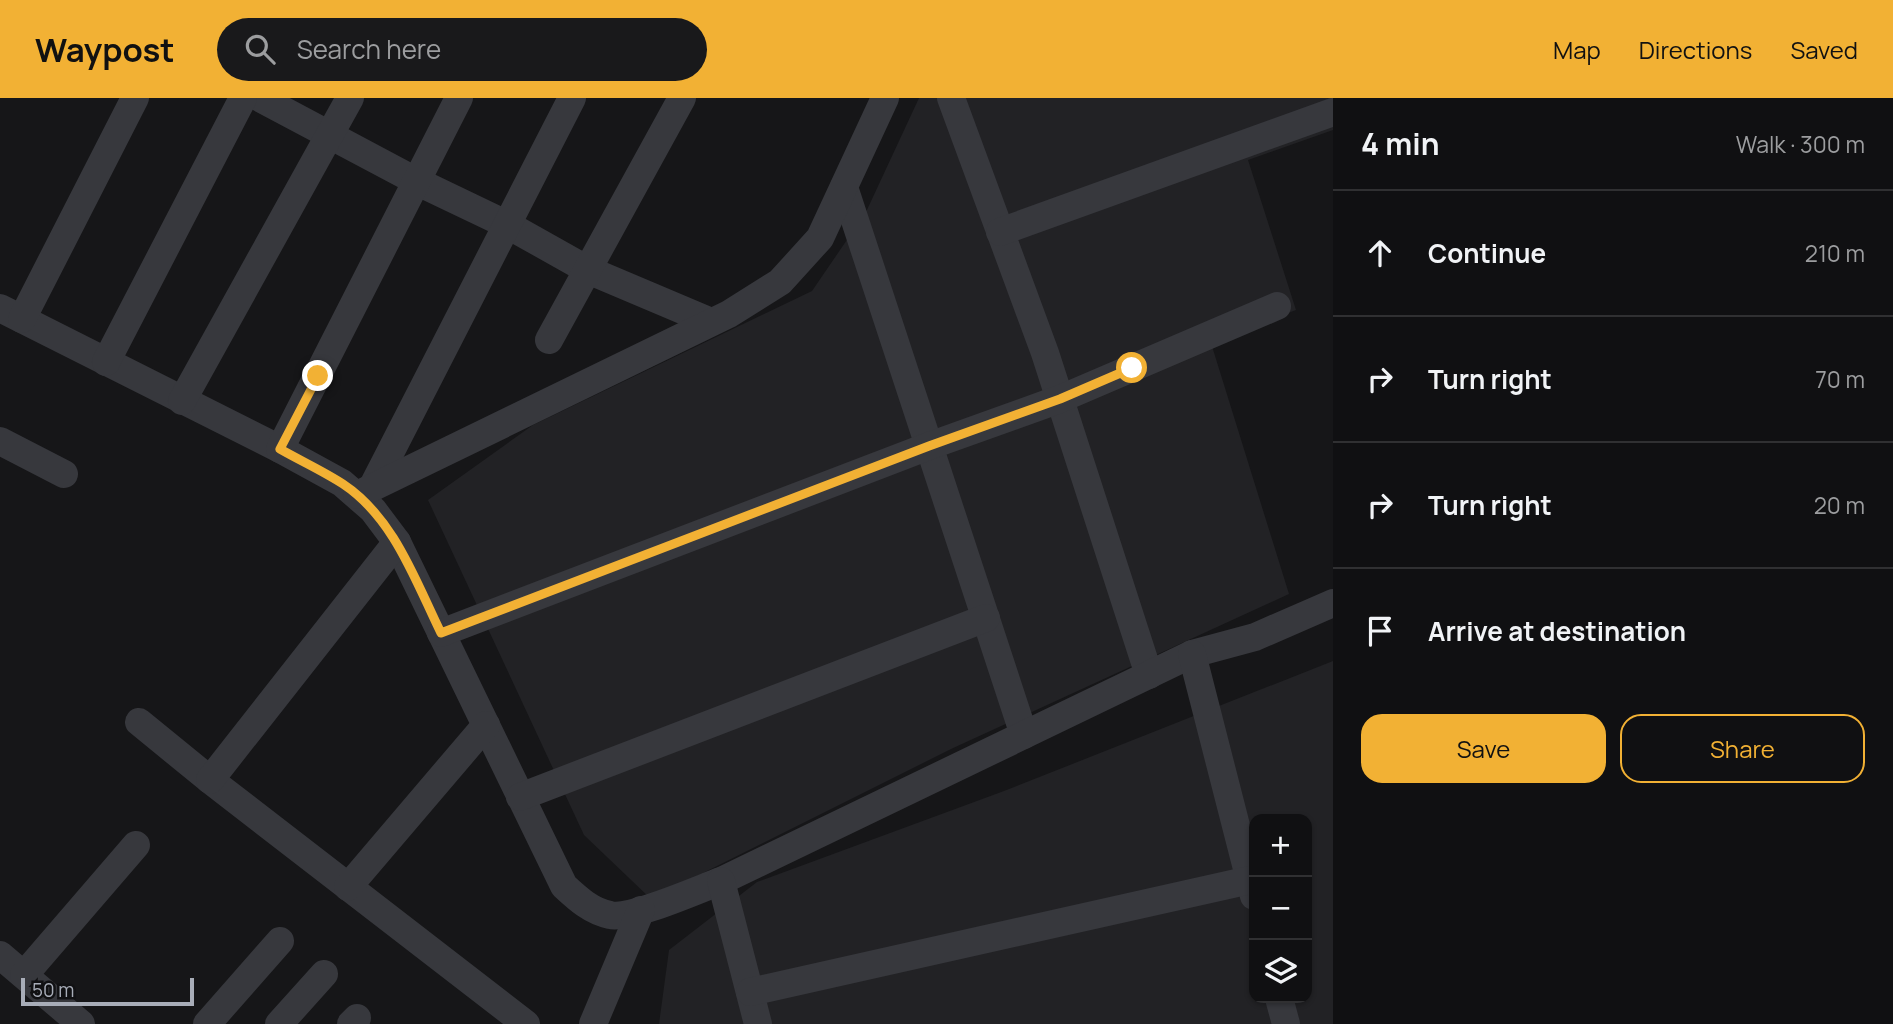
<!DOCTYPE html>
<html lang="en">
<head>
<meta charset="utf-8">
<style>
	:root { --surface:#101012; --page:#19191b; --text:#f1f3f6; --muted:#9c9d9f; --line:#303032; --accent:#f2b134 }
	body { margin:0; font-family:Manrope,sans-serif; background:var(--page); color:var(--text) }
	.controls { position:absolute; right:21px; bottom:21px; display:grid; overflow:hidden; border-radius:14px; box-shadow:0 2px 5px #0004 }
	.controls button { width:63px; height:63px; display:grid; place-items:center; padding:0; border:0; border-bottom:2px solid var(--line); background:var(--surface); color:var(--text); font:35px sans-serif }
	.scale { position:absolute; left:21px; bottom:18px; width:173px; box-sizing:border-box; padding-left:7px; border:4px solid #a8adb8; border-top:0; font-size:19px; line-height:24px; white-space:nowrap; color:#a8adb8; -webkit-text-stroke:5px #111113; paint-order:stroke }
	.stop { position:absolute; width:21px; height:21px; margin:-16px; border:5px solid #f2b134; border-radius:50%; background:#fff }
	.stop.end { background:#f2b134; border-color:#fff; box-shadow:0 2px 7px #0008 }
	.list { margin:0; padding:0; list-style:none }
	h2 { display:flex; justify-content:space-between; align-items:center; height:91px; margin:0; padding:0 28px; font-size:30px }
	h2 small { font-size:23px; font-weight:400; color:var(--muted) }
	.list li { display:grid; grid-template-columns:46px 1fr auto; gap:21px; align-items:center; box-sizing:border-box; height:126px; padding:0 28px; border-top:2px solid var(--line) }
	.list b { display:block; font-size:26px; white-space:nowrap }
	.list em { font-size:23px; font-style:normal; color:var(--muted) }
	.actions { display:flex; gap:14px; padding:21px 28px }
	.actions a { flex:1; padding:16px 0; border:2px solid var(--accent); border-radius:21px; text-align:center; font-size:24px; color:var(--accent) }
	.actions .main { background:var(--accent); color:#111 }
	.icon { flex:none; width:38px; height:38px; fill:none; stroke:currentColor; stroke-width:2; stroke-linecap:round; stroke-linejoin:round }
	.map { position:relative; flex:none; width:1333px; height:926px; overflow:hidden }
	header { display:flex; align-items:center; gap:42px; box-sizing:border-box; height:98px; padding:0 35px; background:var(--accent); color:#111 }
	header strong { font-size:33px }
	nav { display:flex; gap:38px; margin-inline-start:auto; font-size:24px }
	.search { width:490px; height:63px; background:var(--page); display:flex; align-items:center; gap:18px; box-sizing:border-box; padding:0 24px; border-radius:38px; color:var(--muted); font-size:26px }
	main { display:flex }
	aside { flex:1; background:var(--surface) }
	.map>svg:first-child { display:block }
	.built { fill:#222225; fill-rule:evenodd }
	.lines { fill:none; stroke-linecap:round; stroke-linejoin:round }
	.minor { stroke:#37383d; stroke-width:28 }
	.route { stroke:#f2b134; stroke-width:9 }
</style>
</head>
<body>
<header>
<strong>Waypost</strong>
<div class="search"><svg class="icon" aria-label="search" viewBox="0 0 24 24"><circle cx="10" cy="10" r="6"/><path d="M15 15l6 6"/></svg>Search here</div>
<nav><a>Map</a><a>Directions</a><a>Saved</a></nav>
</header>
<main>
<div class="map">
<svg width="1333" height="926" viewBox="0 0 1333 926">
	<rect width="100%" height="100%" fill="#161618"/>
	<g class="built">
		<polygon points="919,0 1333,0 1333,32 1248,62 1296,212 1211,245 1289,496 951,651 651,801 584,737 428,402 533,327 812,193 866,114"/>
		<path d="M1333,563V926H659L669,852L757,784L1004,693ZM1254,721H1307V900H1254Z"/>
	</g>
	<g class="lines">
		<g class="minor">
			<polyline points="260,0 418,84 506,126 588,172 711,224"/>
			<polyline points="951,0 1045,255 1149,577"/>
			<polyline points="844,89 1024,637"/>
			<polyline points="1000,134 1333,14"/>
			<path d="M0,210L280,351L342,385L373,412L397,444L564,788C578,801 591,813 610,817C630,822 699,791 721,783L1192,556L1255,539L1333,505"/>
			<polyline points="22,221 135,0"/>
			<polyline points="549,242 682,0"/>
			<polyline points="106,264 243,0"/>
			<polyline points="182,303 350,0"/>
			<polyline points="0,343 64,376"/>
			<polyline points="280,351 459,0"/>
			<polyline points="372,390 572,0"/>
			<polyline points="357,397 729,216 780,184 820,140 885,0"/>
			<polyline points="441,535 929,348 1060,301 1277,208"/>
			<polyline points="1192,556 1254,798"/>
			<polyline points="139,624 210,682 526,926"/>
			<polyline points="210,682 397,444"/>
			<polyline points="520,699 986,520"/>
			<polyline points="721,783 758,926"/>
			<polyline points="348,789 486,627"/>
			<polyline points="0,857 81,926"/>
			<polyline points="24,877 136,747"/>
			<polyline points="750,894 1250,782"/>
			<polyline points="1279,900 1286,926"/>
			<polyline points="207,926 280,843"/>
			<polyline points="279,926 324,876"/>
			<polyline points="351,926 357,920"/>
			<polyline points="593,926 641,812"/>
		</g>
	</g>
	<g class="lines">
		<path class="route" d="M318,278L280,351C301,363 323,373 343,386C394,420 415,482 441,535L929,348L1060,301L1132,270"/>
	</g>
</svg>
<div class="controls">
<button>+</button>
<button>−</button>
<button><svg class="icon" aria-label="layers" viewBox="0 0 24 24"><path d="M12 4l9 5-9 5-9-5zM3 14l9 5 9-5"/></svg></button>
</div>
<div class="scale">50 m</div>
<div class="stop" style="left:1132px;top:270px"></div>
<div class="stop end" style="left:318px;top:278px"></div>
</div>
<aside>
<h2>4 min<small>Walk · 300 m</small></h2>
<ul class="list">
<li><svg class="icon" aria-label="ahead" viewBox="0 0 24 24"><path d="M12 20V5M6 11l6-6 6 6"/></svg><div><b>Continue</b></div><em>210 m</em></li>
<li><svg class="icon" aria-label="right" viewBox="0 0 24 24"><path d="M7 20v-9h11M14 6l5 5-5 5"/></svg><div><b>Turn right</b></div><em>70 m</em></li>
<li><svg class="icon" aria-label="right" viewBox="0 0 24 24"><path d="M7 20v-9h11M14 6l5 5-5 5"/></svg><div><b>Turn right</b></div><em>20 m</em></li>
<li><svg class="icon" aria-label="arrive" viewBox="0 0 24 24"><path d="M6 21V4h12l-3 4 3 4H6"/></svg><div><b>Arrive at destination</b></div></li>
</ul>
<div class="actions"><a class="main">Save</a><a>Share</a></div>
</aside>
</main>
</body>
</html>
